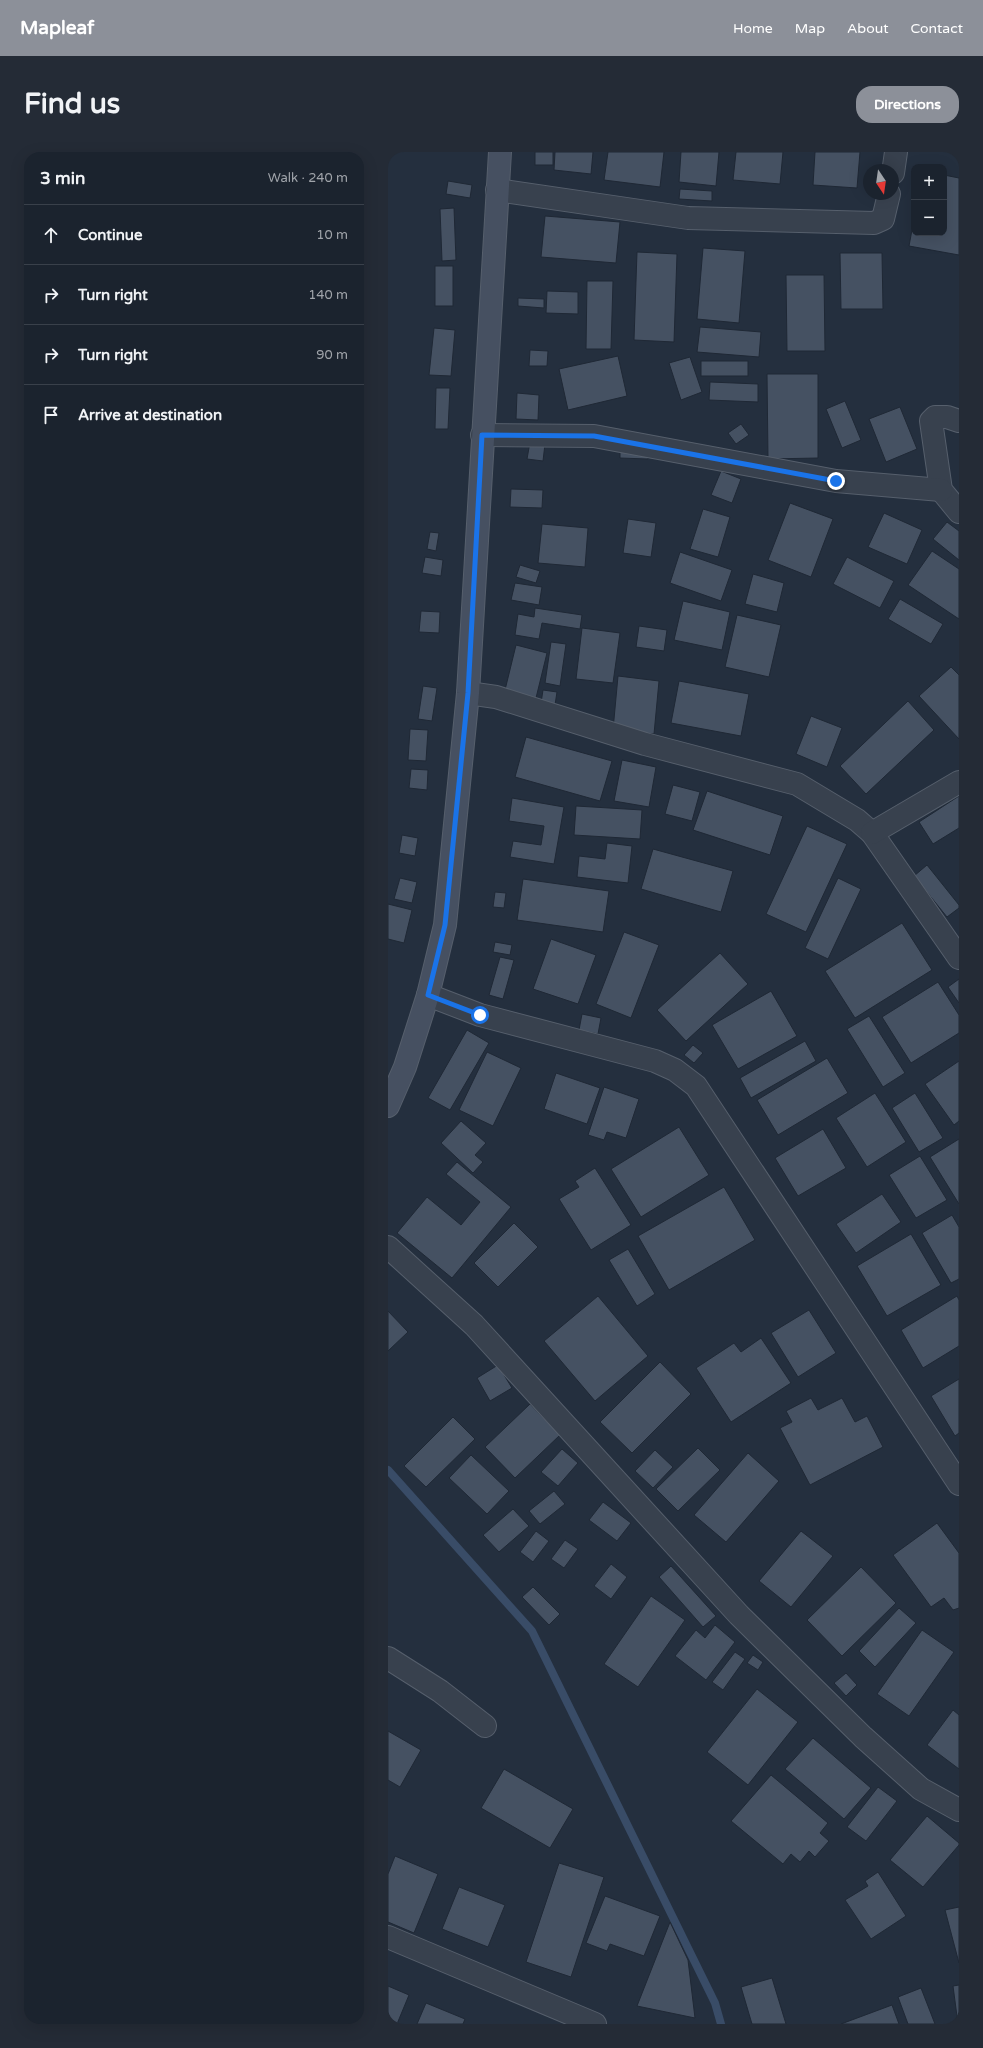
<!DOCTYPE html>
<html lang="en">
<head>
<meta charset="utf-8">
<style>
	:root { --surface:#1b232e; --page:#242b36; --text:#f1f3f6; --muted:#a0a4aa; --line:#39404a; --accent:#8c9099 }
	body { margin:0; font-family:"Varela Round",sans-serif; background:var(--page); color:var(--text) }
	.controls { position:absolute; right:12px; top:12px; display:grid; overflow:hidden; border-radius:8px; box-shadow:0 4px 16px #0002 }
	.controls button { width:36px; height:36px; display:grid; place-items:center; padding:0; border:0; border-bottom:1px solid var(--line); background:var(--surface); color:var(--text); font:20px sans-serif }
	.compass { position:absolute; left:475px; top:12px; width:36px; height:36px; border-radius:50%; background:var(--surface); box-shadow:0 4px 16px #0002; rotate:167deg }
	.stop { position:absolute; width:12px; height:12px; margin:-9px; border:3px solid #1a73e8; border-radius:50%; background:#fff }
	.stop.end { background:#1a73e8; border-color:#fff; box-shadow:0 1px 4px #0008 }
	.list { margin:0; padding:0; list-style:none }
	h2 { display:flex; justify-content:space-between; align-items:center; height:52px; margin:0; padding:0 16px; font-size:17px }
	h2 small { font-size:13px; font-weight:400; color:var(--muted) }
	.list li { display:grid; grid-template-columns:26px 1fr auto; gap:12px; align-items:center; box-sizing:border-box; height:60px; padding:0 16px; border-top:1px solid var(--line) }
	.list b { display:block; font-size:15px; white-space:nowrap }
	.list em { font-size:13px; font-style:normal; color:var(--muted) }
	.icon { flex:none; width:22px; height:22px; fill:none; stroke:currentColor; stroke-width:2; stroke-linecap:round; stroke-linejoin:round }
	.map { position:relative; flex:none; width:571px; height:1872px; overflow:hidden; border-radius:16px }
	header { display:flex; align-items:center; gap:24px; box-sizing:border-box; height:56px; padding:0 20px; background:var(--accent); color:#fff }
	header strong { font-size:19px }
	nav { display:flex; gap:22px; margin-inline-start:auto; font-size:14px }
	.intro { display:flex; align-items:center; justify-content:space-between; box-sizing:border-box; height:96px; padding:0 24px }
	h1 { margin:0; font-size:28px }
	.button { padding:10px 18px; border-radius:16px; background:var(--accent); color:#fff; font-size:14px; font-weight:700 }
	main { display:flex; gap:24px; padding:0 24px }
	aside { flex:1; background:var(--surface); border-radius:16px; box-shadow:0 4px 16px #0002 }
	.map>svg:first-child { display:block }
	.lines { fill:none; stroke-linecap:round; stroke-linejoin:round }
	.stream { stroke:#394c67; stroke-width:8 }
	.building { fill:#455162; stroke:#1f2835 }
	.street-casing { stroke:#565f6c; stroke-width:24 }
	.secondary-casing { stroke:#565f6c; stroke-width:24 }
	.street { stroke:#38414e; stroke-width:22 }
	.secondary { stroke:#465061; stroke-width:22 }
	.route { stroke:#1a73e8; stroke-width:5 }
</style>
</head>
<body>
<header>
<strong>Mapleaf</strong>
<nav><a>Home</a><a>Map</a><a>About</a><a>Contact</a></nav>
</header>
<div class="intro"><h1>Find us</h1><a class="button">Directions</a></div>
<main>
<aside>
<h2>3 min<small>Walk · 240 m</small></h2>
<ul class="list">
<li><svg class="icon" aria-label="ahead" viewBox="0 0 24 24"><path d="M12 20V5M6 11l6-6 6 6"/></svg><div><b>Continue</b></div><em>10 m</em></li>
<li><svg class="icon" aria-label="right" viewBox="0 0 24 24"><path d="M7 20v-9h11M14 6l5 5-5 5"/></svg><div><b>Turn right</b></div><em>140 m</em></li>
<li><svg class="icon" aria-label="right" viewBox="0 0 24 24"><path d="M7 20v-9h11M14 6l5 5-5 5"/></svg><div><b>Turn right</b></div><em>90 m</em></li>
<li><svg class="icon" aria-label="arrive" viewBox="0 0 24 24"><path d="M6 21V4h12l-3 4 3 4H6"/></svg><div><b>Arrive at destination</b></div></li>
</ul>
</aside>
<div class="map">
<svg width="571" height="1872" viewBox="0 0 571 1872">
	<rect width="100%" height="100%" fill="#242f3e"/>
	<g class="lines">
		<polyline class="stream" points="0,1318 144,1479 327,1851 333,1872"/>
	</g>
	<g class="building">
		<rect x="147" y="0" width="18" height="13"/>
		<polygon points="167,0 205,0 203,22 166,18"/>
		<polygon points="220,0 276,0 272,35 216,28"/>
		<polygon points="293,0 331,0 328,34 291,30"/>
		<polygon points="348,0 395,0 392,32 345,28"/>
		<polygon points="427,0 472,0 469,36 425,33"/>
		<polygon points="556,23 571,26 571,103 521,94 526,67 526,81 556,81"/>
		<polygon points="60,29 84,33 82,46 58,42"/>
		<polygon points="292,37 324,39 324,49 291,47"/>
		<polygon points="66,56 68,108 54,109 52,57"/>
		<polygon points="157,64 232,70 228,111 153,105"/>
		<polygon points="315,96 357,99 351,171 309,167"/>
		<polygon points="249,100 289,102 286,190 246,188"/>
		<polygon points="452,101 494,101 495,157 453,157"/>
		<rect x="47" y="114" width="18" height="40"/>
		<polygon points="398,123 436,123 437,199 399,199"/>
		<polygon points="199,129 225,129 223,197 198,197"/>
		<polygon points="159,139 190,140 190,162 158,161"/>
		<polygon points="130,146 156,147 156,156 130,154"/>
		<polygon points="312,175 373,180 371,205 309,200"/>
		<polygon points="46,176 67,178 63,224 41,223"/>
		<polygon points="142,198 160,199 159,214 141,214"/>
		<polygon points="230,204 239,244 180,258 171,217"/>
		<polygon points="302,205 314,240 293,248 281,211"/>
		<rect x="313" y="209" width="47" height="15"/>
		<polygon points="379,222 430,222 430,306 380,307"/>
		<polygon points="322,230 370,232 370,250 321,248"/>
		<polygon points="48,236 62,236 60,277 47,277"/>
		<polygon points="129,241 151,243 150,268 128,267"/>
		<polygon points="457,249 473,288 454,296 438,257"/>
		<polygon points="512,255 529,297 498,310 481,267"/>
		<polygon points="353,272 361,283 348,292 340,281"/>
		<polygon points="142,290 157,292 155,309 139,307"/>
		<polygon points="232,294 260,295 260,307 232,306"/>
		<polygon points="333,319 353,327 344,351 323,343"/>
		<polygon points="123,337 155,338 154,356 122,355"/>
		<polygon points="402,351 445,367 423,425 380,408"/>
		<polygon points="315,357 342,365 330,405 302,397"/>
		<polygon points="496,361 534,378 519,412 480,395"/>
		<polygon points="240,367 268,371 263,405 235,401"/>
		<polygon points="559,370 571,379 571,408 545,387"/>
		<polygon points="154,372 200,376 197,415 150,411"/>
		<polygon points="42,380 51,381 48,399 39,397"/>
		<polygon points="544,399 571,417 571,467 520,433"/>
		<polygon points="292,400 344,418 333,449 282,431"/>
		<polygon points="37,405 55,408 53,424 34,421"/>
		<polygon points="459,405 506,429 492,456 445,432"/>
		<polygon points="132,413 152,419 148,431 128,425"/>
		<polygon points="365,422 396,431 389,460 357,452"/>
		<polygon points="127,431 154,435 151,453 123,448"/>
		<polygon points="512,447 555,472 543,492 500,467"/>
		<polygon points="295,449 342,460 334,498 286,488"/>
		<polygon points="147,456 194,463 192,477 154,471 151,487 127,483 130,462 146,465"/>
		<polygon points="33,459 52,460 51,481 31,480"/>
		<polygon points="349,463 393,473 381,525 337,515"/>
		<polygon points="251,474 279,478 276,499 248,495"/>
		<polygon points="194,476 232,481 225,531 188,527"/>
		<polygon points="163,490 178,492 172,534 157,531"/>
		<polygon points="128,493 159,501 148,546 117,538"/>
		<polygon points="563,515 571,523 571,587 531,544"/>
		<polygon points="230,524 271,529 266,582 225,578"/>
		<polygon points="291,529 361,542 353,584 283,571"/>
		<polygon points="35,534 49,536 44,569 30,567"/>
		<polygon points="155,538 169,540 167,553 153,551"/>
		<polygon points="520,549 546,578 478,642 452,614"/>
		<polygon points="423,564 454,576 439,615 408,602"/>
		<polygon points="22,577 40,578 38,609 20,608"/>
		<polygon points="138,585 224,609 212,649 127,625"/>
		<polygon points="234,608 268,615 261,655 226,649"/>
		<polygon points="23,617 40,618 39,638 21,636"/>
		<polygon points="285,633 312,640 304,669 277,662"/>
		<polygon points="319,639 395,664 382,703 305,678"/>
		<polygon points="571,644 571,676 545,692 531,670"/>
		<polygon points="124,646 176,655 166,712 122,705 125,689 153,693 156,674 121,669"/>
		<polygon points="188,654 254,658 252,687 186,683"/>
		<polygon points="419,674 459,692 418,780 378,762"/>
		<polygon points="14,683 30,686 27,704 11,701"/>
		<polygon points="219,691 244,694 240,731 189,725 191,704 217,707"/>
		<polygon points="265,697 345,719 333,760 253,737"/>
		<polygon points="539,713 571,753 571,756 559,765 526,724"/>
		<polygon points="12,726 29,730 24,751 6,747"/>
		<polygon points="450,726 473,737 440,807 417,796"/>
		<polygon points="135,727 221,739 215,780 129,768"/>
		<polygon points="107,740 118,741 116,756 105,755"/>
		<polygon points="0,752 24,758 16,791 0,787"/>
		<polygon points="514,771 544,818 467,866 437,819"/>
		<polygon points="236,780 271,793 243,866 208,852"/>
		<polygon points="163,787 208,803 190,852 145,837"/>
		<polygon points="107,790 124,793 122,803 105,800"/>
		<polygon points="332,801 360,832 298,889 269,858"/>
		<polygon points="112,805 126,808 115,847 101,843"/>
		<polygon points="571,827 571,851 560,835"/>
		<polygon points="550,830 571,863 571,881 523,911 494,865"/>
		<polygon points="383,839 409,884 350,917 324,873"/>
		<polygon points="194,862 213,866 210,882 191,878"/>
		<polygon points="481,864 517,921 495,935 459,877"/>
		<polygon points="79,878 101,891 62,958 40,946"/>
		<polygon points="417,889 428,909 363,946 352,926"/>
		<polygon points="305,893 315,901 306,911 296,903"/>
		<polygon points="99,900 133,916 105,974 71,958"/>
		<polygon points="439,906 460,941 390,983 369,948"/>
		<polygon points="571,909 571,969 566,973 537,932"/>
		<polygon points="168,921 212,936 199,972 156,957"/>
		<polygon points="216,935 251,947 238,986 219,980 216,988 200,983"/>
		<polygon points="487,941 518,990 479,1015 448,966"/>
		<polygon points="527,941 555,986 531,1000 504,956"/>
		<polygon points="73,969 98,991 87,1003 95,1010 85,1021 53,991"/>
		<polygon points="291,975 321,1023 253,1065 223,1017"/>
		<polygon points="435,977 458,1016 410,1044 387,1006"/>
		<polygon points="571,987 571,1052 542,1005"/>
		<polygon points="532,1004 559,1048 528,1066 501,1023"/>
		<polygon points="69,1010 123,1055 64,1126 9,1081 39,1045 73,1073 92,1050 58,1022"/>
		<polygon points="207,1016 243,1073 203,1098 171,1047 191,1035 187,1029"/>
		<polygon points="336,1035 367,1088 281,1138 250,1084"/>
		<polygon points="494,1042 513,1070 468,1101 448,1072"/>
		<polygon points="564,1063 571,1075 571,1127 563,1131 534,1081"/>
		<polygon points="126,1071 150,1095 110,1135 86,1111"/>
		<polygon points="523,1082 553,1133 499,1164 469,1114"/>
		<polygon points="240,1097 267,1142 249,1154 221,1108"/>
		<polygon points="210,1144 260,1204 207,1249 156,1189"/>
		<polygon points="569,1144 571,1148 571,1194 535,1216 513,1178"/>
		<polygon points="421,1158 448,1201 410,1225 383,1181"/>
		<polygon points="0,1159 20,1180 0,1199"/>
		<polygon points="373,1186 403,1231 343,1270 308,1216 346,1191 353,1200"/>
		<polygon points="272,1210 303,1242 244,1301 212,1270"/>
		<polygon points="110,1213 124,1236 102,1249 89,1226"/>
		<polygon points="571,1227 571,1281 567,1284 543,1244"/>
		<polygon points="423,1246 430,1258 454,1246 467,1270 479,1264 495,1295 422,1333 392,1276 404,1270 398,1259"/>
		<polygon points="142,1252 172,1283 127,1326 97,1295"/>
		<polygon points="65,1265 87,1287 38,1335 16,1314"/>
		<polygon points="310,1296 332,1318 290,1359 268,1337"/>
		<polygon points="174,1297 190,1311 170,1334 153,1320"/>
		<polygon points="267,1298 285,1315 265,1336 247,1319"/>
		<polygon points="360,1301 391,1329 338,1390 306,1363"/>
		<polygon points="83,1303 121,1339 99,1362 61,1326"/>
		<polygon points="166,1339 177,1352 152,1372 141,1359"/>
		<polygon points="215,1350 243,1371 229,1389 201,1368"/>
		<polygon points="125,1357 141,1374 111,1400 95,1383"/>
		<polygon points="549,1371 571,1401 571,1456 565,1458 556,1446 543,1455 505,1403"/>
		<polygon points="148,1379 161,1389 145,1410 132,1400"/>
		<polygon points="413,1379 445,1404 403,1455 371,1429"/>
		<polygon points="177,1388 190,1397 176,1416 163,1407"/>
		<polygon points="223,1412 239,1425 223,1447 206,1434"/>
		<polygon points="283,1414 328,1464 315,1475 271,1425"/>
		<polygon points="473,1415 508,1451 454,1504 419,1468"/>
		<polygon points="145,1435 172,1462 161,1473 134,1445"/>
		<polygon points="263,1444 297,1468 250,1535 216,1512"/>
		<polygon points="511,1456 528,1471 487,1515 471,1499"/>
		<polygon points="327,1473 347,1490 318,1528 287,1504 308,1478 317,1486"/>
		<polygon points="534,1478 566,1500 521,1564 489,1542"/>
		<polygon points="347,1500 357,1507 335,1538 324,1530"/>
		<polygon points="365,1503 375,1510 370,1518 359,1511"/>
		<polygon points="458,1521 469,1533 458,1544 446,1531"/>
		<polygon points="369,1537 410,1570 360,1633 319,1600"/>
		<polygon points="565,1558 571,1563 571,1617 539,1593"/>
		<polygon points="0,1579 33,1598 12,1635 0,1628"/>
		<polygon points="425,1586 483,1636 456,1667 397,1617"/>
		<polygon points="116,1617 185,1657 162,1696 93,1656"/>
		<polygon points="383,1623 440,1671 432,1681 441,1689 427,1705 421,1699 412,1710 403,1702 395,1712 343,1669"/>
		<polygon points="490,1635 509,1649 478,1689 459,1675"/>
		<polygon points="539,1664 571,1691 571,1693 535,1735 502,1708"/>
		<polygon points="7,1704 50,1722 26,1781 0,1770 0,1722"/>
		<polygon points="171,1711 216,1725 183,1825 138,1810"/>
		<polygon points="490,1720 518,1764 483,1787 457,1748 480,1734 477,1729"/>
		<polygon points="71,1735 117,1753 100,1795 54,1777"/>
		<polygon points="217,1744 272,1764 256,1804 222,1792 219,1799 198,1791"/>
		<polygon points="571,1755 571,1811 557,1758"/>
		<polygon points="282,1770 300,1808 307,1866 249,1854"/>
		<polygon points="384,1826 398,1872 364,1872 353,1835"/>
		<polygon points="571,1833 571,1872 570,1872 565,1834"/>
		<polygon points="0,1834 21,1843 9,1872 0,1872"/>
		<polygon points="533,1836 547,1872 520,1872 510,1845"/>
		<polygon points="38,1851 77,1867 75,1872 29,1872"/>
		<polygon points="504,1853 511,1872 453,1872"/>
	</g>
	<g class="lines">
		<defs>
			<g id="street">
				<polyline points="505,21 508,0"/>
				<polyline points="109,38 300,66 486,71 495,67 501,42"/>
				<polyline points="571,269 559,265 547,265 543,269 553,338 571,360"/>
				<polyline points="94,283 206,284 448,329 553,338"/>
				<polyline points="80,541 108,545 257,592 409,632 469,668 484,681 571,806"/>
				<polyline points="484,681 571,630"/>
				<polyline points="40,843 92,863 267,909 287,918 308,934 571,1332"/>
				<polyline points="0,1095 86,1173 351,1463 475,1585 533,1637 571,1658"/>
				<polyline points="0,1506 52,1539 97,1574"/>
				<polyline points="0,1785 207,1872"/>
			</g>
			<polyline id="secondary" points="0,954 17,915 40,843 57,773 80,541 112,0"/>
		</defs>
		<use href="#street" class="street-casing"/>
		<use href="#secondary" class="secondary-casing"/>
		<use href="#street" class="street"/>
		<use href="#secondary" class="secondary"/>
	</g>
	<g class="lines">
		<polyline class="route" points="92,863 40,843 57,773 80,541 94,283 206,284 448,329"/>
	</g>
</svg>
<div class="controls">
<button>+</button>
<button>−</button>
</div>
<svg class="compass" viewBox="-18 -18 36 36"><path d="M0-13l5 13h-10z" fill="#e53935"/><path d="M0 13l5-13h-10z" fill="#a0a4aa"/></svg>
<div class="stop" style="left:92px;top:863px"></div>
<div class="stop end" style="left:448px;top:329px"></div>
</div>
</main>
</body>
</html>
